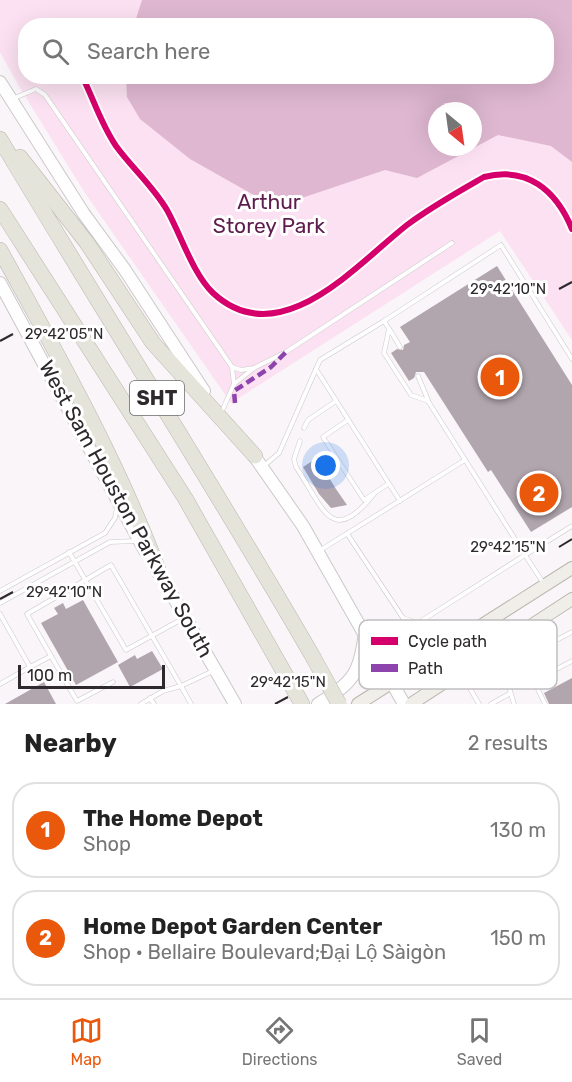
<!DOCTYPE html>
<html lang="en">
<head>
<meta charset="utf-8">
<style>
	:root { --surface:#fff; --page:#f2f2f2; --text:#222; --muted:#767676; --line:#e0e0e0; --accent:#ea580c }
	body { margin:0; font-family:Rubik,sans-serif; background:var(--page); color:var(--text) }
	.compass { position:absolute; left:428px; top:102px; width:54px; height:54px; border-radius:50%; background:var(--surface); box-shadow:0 6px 24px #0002; rotate:151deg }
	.scale { position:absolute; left:18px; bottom:15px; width:147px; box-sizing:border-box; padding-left:6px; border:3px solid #2d292c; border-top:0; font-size:16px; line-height:21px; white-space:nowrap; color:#2d292c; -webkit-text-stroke:4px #fff; paint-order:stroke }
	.you { position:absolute; left:326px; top:466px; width:21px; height:21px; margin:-15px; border:4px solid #fff; border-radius:50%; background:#1a73e8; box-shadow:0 0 0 9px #1a73e833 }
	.badge { display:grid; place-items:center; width:39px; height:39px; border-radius:50%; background:var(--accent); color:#fff; font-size:20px; font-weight:700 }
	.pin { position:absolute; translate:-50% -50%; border:3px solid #fff; box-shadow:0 2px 6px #0006 }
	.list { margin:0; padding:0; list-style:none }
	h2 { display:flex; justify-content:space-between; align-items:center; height:78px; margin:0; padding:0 24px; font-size:26px }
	h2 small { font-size:20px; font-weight:400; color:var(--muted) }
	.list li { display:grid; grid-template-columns:39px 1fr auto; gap:18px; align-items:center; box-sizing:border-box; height:96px; margin:0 12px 12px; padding:0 12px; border:2px solid var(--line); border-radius:24px }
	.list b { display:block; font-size:22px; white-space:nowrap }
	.list p { margin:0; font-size:20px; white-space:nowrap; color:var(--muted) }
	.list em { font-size:20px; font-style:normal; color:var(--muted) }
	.icon { flex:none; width:33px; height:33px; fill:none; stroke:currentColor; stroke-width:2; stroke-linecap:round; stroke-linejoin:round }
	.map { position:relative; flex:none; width:572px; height:704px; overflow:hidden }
	.search { position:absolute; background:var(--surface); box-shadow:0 6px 24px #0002; left:18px; right:18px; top:18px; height:66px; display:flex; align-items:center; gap:15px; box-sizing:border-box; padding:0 21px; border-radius:24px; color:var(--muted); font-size:22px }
	.sheet { height:294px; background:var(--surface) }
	nav { display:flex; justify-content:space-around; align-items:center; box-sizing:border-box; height:84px; border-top:2px solid var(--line); background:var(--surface); font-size:16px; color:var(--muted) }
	nav a { display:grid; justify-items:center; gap:3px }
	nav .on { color:var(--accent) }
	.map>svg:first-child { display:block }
	.green { fill:#fbe1f1; fill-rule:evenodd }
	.water { fill:#dfb7d1; fill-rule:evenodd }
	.building { fill:#b2a6ae }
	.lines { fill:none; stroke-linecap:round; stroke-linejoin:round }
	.lane-casing { stroke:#ccc8ca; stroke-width:5 }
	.secondary-casing { stroke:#ccc8ca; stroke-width:14 }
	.primary-casing { stroke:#b9b6ae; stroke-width:14 }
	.highway-casing { stroke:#b9b6ae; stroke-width:16 }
	.lane { stroke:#fefefe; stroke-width:4 }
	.secondary { stroke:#fefefe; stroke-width:12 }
	.primary { stroke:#efeee9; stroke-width:12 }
	.highway { stroke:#e4e4da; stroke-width:15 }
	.highway-bridge-casing { stroke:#b9b6ae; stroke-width:16; stroke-linecap:butt }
	.highway-bridge { stroke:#e4e4da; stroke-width:15 }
	.quiet { stroke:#8e44ad; stroke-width:4.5; stroke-dasharray:9 4.5; stroke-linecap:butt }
	.cycleway-casing { stroke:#fff; stroke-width:10 }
	.cycleway { stroke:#d6006c; stroke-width:6 }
	.ticks { fill:none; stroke:#2d292c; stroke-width:2 }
	.labels { text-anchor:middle; stroke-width:6; stroke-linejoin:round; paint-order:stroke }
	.shield { fill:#fff; stroke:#6c696b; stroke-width:1.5 }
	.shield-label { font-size:20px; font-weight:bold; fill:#2d292c }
	.park-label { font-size:21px; fill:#5e1d4d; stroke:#fff }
	.street-label { font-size:21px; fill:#2d292c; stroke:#fff }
	.key { fill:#fff; stroke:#c0bfc0; stroke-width:1.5 }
	.key-label { font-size:16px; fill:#2d292c }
	.ticks-label { font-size:15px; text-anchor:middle; fill:#2d292c; stroke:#fff; stroke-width:6; stroke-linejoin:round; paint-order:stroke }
</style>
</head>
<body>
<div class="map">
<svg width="572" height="704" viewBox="0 0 572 704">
	<rect width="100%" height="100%" fill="#faf5f8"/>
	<path class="green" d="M0,0H572V340L500,231L231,403L85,193L20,88L0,52ZM26,26H546V76H26ZM437,111H473V147H437Z"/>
	<path class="water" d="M142,0H572V162L551,146L498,135L417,178L385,170L275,207L190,159L140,119L127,97L126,77L546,76V26L134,25ZM437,111H473V147H437Z"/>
	<g class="building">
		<polygon points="497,266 572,385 572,507 531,532 491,470 488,472 424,372 416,372 414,378 409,381 391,353 397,349 403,350 404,345 410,342 400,327"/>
		<polygon points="317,458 336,489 347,505 331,508 319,494 303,467"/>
		<polygon points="83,600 118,662 76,685 41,623 58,614 54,608 63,603 66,609"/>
		<polygon points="152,651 163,669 130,687 118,665 135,655 137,659"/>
		<polygon points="572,678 572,704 549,704 544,693"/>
		<polygon points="44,682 56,704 5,704"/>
	</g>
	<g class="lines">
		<defs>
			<g id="lane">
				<polyline points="12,99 36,89 45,95 232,367 234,384"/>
				<polyline points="384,321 501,245 572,359"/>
				<polyline points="390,330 400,347"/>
				<polyline points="232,367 241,370 254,368"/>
				<polyline points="316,369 400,501"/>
				<polyline points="418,376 428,400"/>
				<polyline points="222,411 234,384 254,368 286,352 452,243"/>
				<polyline points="348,420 323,437 364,500 388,484"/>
				<polyline points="304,428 308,420 336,401"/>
				<path d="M300,441L294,459L296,467C323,507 331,548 374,494"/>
				<polyline points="265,465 279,453 320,360 384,321 389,329 384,353 411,395 428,401 525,555 418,623 403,618 348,535"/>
				<polyline points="319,551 465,460"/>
				<polyline points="69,552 126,650 184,618"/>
				<polyline points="544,584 525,555 572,526"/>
				<polyline points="0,591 105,533 115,518 117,507"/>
				<polyline points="0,603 110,542 136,541"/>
				<polyline points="0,614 30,667 0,684"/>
				<polyline points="518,639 534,681 572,661"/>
				<polyline points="495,652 503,667 514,704"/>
				<polyline points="51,656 77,701 113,682"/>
				<polyline points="524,657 572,632"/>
				<polyline points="30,667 51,656 27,614 111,565 181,686 213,671"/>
				<polyline points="461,673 479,704"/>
				<polyline points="534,681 545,704"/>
				<polyline points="150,698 154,704"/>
				<polyline points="141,704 163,691 181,686 191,704"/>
				<polyline points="491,704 509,694"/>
			</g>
			<g id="secondary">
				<polyline points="0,82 84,214 125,270 204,391"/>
				<polyline points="0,283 145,551"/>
				<polyline points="250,450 303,526 404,704"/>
				<polyline points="155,565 235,704"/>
				<path d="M318,704C354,682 359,674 365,633"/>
			</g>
			<g id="primary">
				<polyline points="375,651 400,660 425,659"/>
				<polyline points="358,704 572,568"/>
				<polyline points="411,704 572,599"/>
			</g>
			<g id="highway">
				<path d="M0,139C103,312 212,482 313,657"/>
				<polyline points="20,157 87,243 153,343 255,456"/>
				<polyline points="0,209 185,498 302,704"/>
				<path d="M0,250C58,356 117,459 159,572"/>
			</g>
		</defs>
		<use href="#lane" class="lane-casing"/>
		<use href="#secondary" class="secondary-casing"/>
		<use href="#primary" class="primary-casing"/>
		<use href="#highway" class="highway-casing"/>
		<use href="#lane" class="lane"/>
		<use href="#secondary" class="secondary"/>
		<use href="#primary" class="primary"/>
		<use href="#highway" class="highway"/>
		<defs>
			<polyline id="highway-bridge" points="313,657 339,704"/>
		</defs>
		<use href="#highway-bridge" class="highway-bridge-casing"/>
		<use href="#highway-bridge" class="highway-bridge"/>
		<polyline class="quiet" points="235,403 234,391 271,367 286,352"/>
		<defs>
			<path id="cycleway" d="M82,76C94,100 101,124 116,146C132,168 153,186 167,210C181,235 193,274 213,293C280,355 357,264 407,225C431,207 458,192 484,177C527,166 556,190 572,229"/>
		</defs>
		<use href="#cycleway" class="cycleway-casing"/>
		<use href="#cycleway" class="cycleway"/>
	</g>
	<path class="ticks" d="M559,289L572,282M0,341L13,334M559,547L572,539M0,599L13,592M275,704L288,697"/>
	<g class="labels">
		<rect class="shield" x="130" y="381" width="54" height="34" rx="4.5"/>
		<g class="shield-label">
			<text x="157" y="405">SHT</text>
		</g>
		<g class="park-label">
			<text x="269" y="209">Arthur<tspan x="269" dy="24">Storey Park</tspan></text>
		</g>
		<g class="street-label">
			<text transform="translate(126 509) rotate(61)" y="7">West Sam Houston Parkway South</text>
		</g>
	</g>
	<rect x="359" y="620" width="198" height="69" rx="9" class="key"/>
	<rect x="371" y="637" width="27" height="8" fill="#d6006c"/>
	<rect x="371" y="664" width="27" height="8" fill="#8e44ad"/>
	<g class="key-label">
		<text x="408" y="647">Cycle path</text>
		<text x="408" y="674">Path</text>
	</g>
	<g class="ticks-label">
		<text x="508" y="294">29°42'10"N</text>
		<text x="64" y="339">29°42'05"N</text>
		<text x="508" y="552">29°42'15"N</text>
		<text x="64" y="597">29°42'10"N</text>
		<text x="288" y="687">29°42'15"N</text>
	</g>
</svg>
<svg class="compass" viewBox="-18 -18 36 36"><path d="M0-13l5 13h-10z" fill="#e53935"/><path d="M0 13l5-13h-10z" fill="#767676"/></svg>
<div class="scale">100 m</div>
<div class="you"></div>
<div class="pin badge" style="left:500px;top:377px">1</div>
<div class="pin badge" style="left:539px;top:493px">2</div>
<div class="search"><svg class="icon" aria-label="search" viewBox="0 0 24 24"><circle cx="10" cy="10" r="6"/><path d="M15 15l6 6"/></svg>Search here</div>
</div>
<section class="sheet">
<h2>Nearby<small>2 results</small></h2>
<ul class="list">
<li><span class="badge">1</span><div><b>The Home Depot</b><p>Shop</p></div><em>130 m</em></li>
<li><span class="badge">2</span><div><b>Home Depot Garden Center</b><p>Shop · Bellaire Boulevard;Đại Lộ Sàigòn</p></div><em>150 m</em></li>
</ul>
</section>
<nav>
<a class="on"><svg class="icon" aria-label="map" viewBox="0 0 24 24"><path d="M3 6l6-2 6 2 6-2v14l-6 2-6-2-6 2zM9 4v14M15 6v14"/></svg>Map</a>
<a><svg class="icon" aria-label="directions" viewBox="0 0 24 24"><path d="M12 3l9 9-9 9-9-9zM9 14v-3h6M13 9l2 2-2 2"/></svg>Directions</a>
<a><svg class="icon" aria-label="saved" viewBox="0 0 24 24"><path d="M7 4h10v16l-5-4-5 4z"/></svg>Saved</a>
</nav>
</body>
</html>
